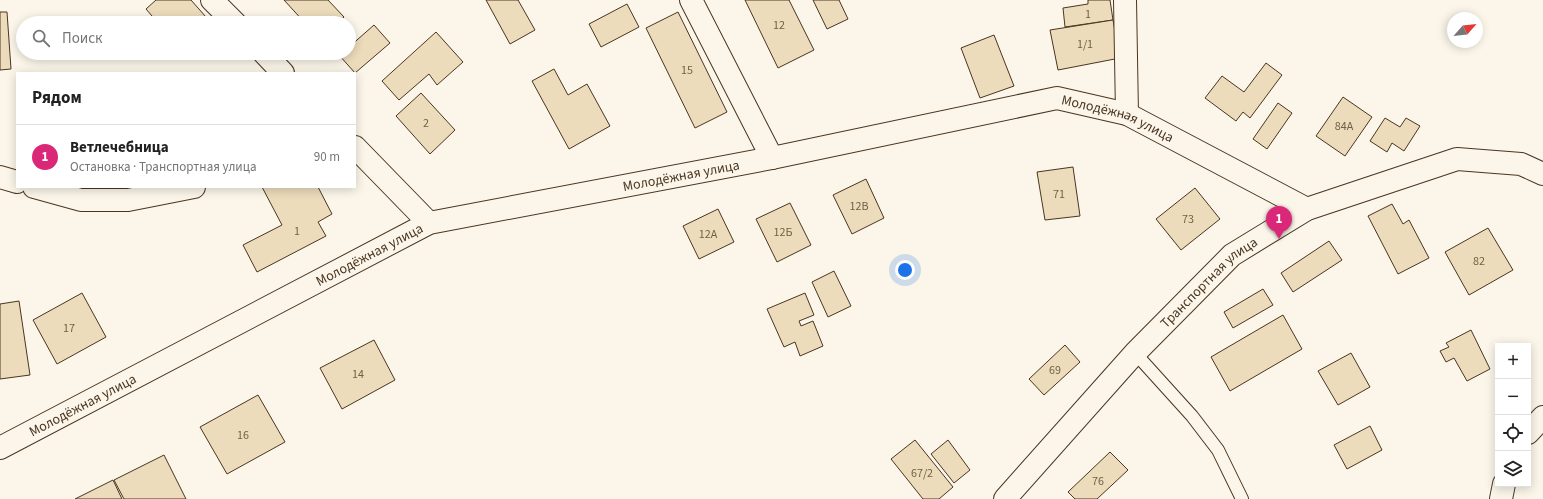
<!DOCTYPE html>
<html lang="ru">
<head>
<meta charset="utf-8">
<style>
	:root { --surface:#fff; --page:#f2f2f2; --text:#222; --muted:#767676; --line:#e0e0e0; --accent:#db2777 }
	body { margin:0; font-family:"Source Sans 3",sans-serif; background:var(--page); color:var(--text) }
	.controls { position:absolute; right:12px; bottom:12px; display:grid; overflow:hidden; border-radius:0px; box-shadow:0 2px 10px #0003 }
	.controls button { width:36px; height:36px; display:grid; place-items:center; padding:0; border:0; border-bottom:1px solid var(--line); background:var(--surface); color:var(--text); font:20px sans-serif }
	.compass { position:absolute; left:1447px; top:12px; width:36px; height:36px; border-radius:50%; background:var(--surface); box-shadow:0 2px 10px #0003; rotate:63deg }
	.you { position:absolute; left:905px; top:270px; width:14px; height:14px; margin:-10px; border:3px solid #fff; border-radius:50%; background:#1a73e8; box-shadow:0 0 0 6px #1a73e833 }
	.badge { display:grid; place-items:center; width:26px; height:26px; border-radius:50%; background:var(--accent); color:#fff; font-size:13px; font-weight:700 }
	.pin { position:absolute; translate:-50% -33px; filter:drop-shadow(0 1px 2px #0008) }
	.pin::after { content:''; position:absolute; top:21px; width:14px; height:12px; background:inherit; clip-path:polygon(0 0,100% 0,50% 100%) }
	.list { margin:0; padding:0; list-style:none }
	h2 { display:flex; justify-content:space-between; align-items:center; height:52px; margin:0; padding:0 16px; font-size:17px }
	h2 small { font-size:13px; font-weight:400; color:var(--muted) }
	.list li { display:grid; grid-template-columns:26px 1fr auto; gap:12px; align-items:center; box-sizing:border-box; height:64px; padding:0 16px; border-top:1px solid var(--line) }
	.list b { display:block; font-size:15px; white-space:nowrap }
	.list p { margin:0; font-size:13px; white-space:nowrap; color:var(--muted) }
	.list em { font-size:13px; font-style:normal; color:var(--muted) }
	.icon { flex:none; width:22px; height:22px; fill:none; stroke:currentColor; stroke-width:2; stroke-linecap:round; stroke-linejoin:round }
	.map { position:relative; flex:none; width:1543px; height:499px; overflow:hidden }
	.search { position:absolute; background:var(--surface); box-shadow:0 2px 10px #0003; left:16px; top:16px; width:340px; height:44px; display:flex; align-items:center; gap:10px; box-sizing:border-box; padding:0 14px; border-radius:22px; color:var(--muted); font-size:15px }
	.panel { position:absolute; background:var(--surface); box-shadow:0 2px 10px #0003; left:16px; top:72px; width:340px; height:116px; border-radius:0px }
	.map>svg:first-child { display:block }
	.building { fill:#ecdcbc; stroke:#4a3520 }
	.lines { fill:none; stroke-linecap:round; stroke-linejoin:round }
	.service-casing { stroke:#4a3520; stroke-width:14 }
	.minor-casing { stroke:#4a3520; stroke-width:24 }
	.service { stroke:#fbf6e9; stroke-width:12 }
	.minor { stroke:#fbf6e9; stroke-width:22 }
	.labels { text-anchor:middle; stroke-width:3; stroke-linejoin:round; paint-order:stroke }
	.number-label { font-size:12px; fill:#725f47 }
	.street-label { font-size:14px; fill:#4a3520; stroke:#fbf6e9 }
</style>
</head>
<body>
<div class="map">
<svg width="1543" height="499" viewBox="0 0 1543 499">
	<rect width="100%" height="100%" fill="#fbf6e9"/>
	<g class="building">
		<polygon points="156,0 191,0 206,17 199,23 158,23 146,9"/>
		<polygon points="284,0 328,0 344,17 337,23 305,23"/>
		<polygon points="486,0 518,0 535,30 510,44"/>
		<polygon points="745,0 789,0 814,50 778,68"/>
		<polygon points="813,0 839,0 848,19 827,29"/>
		<polygon points="1088,0 1110,0 1113,20 1065,27 1063,8 1088,4"/>
		<polygon points="627,4 639,27 601,47 589,24"/>
		<polygon points="0,12 7,12 11,69 0,70"/>
		<polygon points="678,12 727,112 695,128 646,28"/>
		<polygon points="1113,20 1120,58 1058,70 1050,30"/>
		<polygon points="374,25 390,43 355,73 339,55 342,53 349,53 349,47"/>
		<polygon points="436,32 463,62 437,85 429,74 399,100 382,81"/>
		<polygon points="994,35 1014,86 980,98 961,48"/>
		<polygon points="1266,63 1282,75 1250,118 1243,112 1236,121 1205,98 1222,76 1244,92"/>
		<polygon points="554,69 568,95 587,84 610,126 569,149 532,81"/>
		<polygon points="421,93 455,130 430,154 396,116"/>
		<polygon points="1343,97 1372,117 1345,156 1316,136"/>
		<polygon points="1278,103 1292,113 1267,149 1253,139"/>
		<polygon points="1385,118 1400,127 1406,118 1420,126 1404,151 1392,143 1387,152 1370,141"/>
		<polygon points="1073,167 1080,216 1045,220 1037,172"/>
		<polygon points="866,179 884,218 852,234 833,195"/>
		<polygon points="262,187 318,187 332,214 318,222 326,236 257,272 243,245 282,225"/>
		<polygon points="1195,188 1220,219 1181,250 1156,219"/>
		<polygon points="790,203 811,245 777,262 756,219"/>
		<polygon points="1392,204 1403,224 1409,220 1429,258 1398,274 1368,216"/>
		<polygon points="718,209 734,242 699,259 683,226"/>
		<polygon points="1488,228 1513,270 1469,295 1445,252"/>
		<polygon points="1329,241 1342,260 1293,292 1281,273"/>
		<polygon points="834,271 851,306 828,317 812,282"/>
		<polygon points="1263,289 1273,305 1233,328 1224,312"/>
		<polygon points="82,293 106,337 57,364 33,320"/>
		<polygon points="805,293 814,315 799,321 801,326 813,321 823,346 800,356 795,342 784,347 767,309"/>
		<polygon points="19,301 30,375 0,379 0,304"/>
		<polygon points="1283,315 1302,349 1230,391 1211,357"/>
		<polygon points="1471,330 1490,369 1467,381 1454,358 1446,362 1440,351 1449,347 1446,343"/>
		<polygon points="374,340 395,380 342,409 320,368"/>
		<polygon points="1065,345 1080,362 1044,395 1029,379"/>
		<polygon points="1351,353 1370,387 1338,405 1318,371"/>
		<polygon points="258,395 285,442 227,474 200,427"/>
		<polygon points="1370,426 1382,450 1347,469 1334,445"/>
		<polygon points="915,440 953,487 939,499 923,499 891,459"/>
		<polygon points="948,440 970,470 954,483 931,454"/>
		<polygon points="1110,452 1128,470 1097,499 1075,499 1068,492"/>
		<polygon points="164,455 186,499 124,499 114,480"/>
		<polygon points="113,480 122,499 75,499"/>
	</g>
	<g class="lines">
		<defs>
			<polyline id="service" points="1135,353 1192,416 1218,450 1242,499"/>
			<g id="minor">
				<polyline points="212,0 235,23"/>
				<polyline points="691,0 772,158"/>
				<polyline points="1125,0 1127,114"/>
				<polyline points="264,53 283,73"/>
				<polyline points="355,147 429,223"/>
				<polyline points="0,177 17,182"/>
				<polyline points="34,187 81,200 128,200 194,187"/>
				<polyline points="1528,433 1543,417"/>
				<path id="s1" d="M0,448L429,223L772,158L1057,98L1127,114L1307,209"/>
				<path id="s2" d="M1005,499L1135,353L1232,255L1307,209L1457,159L1521,164L1543,174"/>
				<polyline points="1501,499 1504,484"/>
			</g>
		</defs>
		<use href="#service" class="service-casing"/>
		<use href="#minor" class="minor-casing"/>
		<use href="#service" class="service"/>
		<use href="#minor" class="minor"/>
	</g>
	<g class="labels">
		<g class="number-label">
			<text x="1088" y="18">1</text>
			<text x="779" y="29">12</text>
			<text x="1085" y="48">1/1</text>
			<text x="687" y="74">15</text>
			<text x="426" y="127">2</text>
			<text x="1344" y="130">84А</text>
			<text x="1059" y="198">71</text>
			<text x="859" y="210">12В</text>
			<text x="1188" y="223">73</text>
			<text x="297" y="235">1</text>
			<text x="783" y="236">12Б</text>
			<text x="708" y="238">12А</text>
			<text x="1479" y="265">82</text>
			<text x="69" y="332">17</text>
			<text x="1055" y="374">69</text>
			<text x="358" y="378">14</text>
			<text x="243" y="439">16</text>
			<text x="922" y="477">67/2</text>
			<text x="1098" y="485">76</text>
		</g>
		<g class="street-label">
			<text dy="5" stroke="none"><textPath href="#s1" startOffset="1189">Молодёжная улица</textPath></text>
			<text dy="5" stroke="none"><textPath href="#s1" startOffset="741">Молодёжная улица</textPath></text>
			<text dy="5" stroke="none"><textPath href="#s1" startOffset="417">Молодёжная улица</textPath></text>
			<text dy="5" stroke="none"><textPath href="#s2" startOffset="298">Транспортная улица</textPath></text>
			<text dy="5" stroke="none"><textPath href="#s1" startOffset="93">Молодёжная улица</textPath></text>
		</g>
	</g>
</svg>
<div class="controls">
<button>+</button>
<button>−</button>
<button><svg class="icon" aria-label="locate" viewBox="0 0 24 24"><circle cx="12" cy="12" r="6"/><path d="M12 2v4M12 18v4M2 12h4M18 12h4"/></svg></button>
<button><svg class="icon" aria-label="layers" viewBox="0 0 24 24"><path d="M12 4l9 5-9 5-9-5zM3 14l9 5 9-5"/></svg></button>
</div>
<svg class="compass" viewBox="-18 -18 36 36"><path d="M0-13l5 13h-10z" fill="#e53935"/><path d="M0 13l5-13h-10z" fill="#767676"/></svg>
<div class="you"></div>
<div class="pin badge" style="left:1279px;top:239px">1</div>
<div class="search"><svg class="icon" aria-label="search" viewBox="0 0 24 24"><circle cx="10" cy="10" r="6"/><path d="M15 15l6 6"/></svg>Поиск</div>
<section class="panel">
<h2>Рядом<small></small></h2>
<ul class="list">
<li><span class="badge">1</span><div><b>Ветлечебница</b><p>Остановка · Транспортная улица</p></div><em>90 m</em></li>
</ul>
</section>
</div>
</body>
</html>
